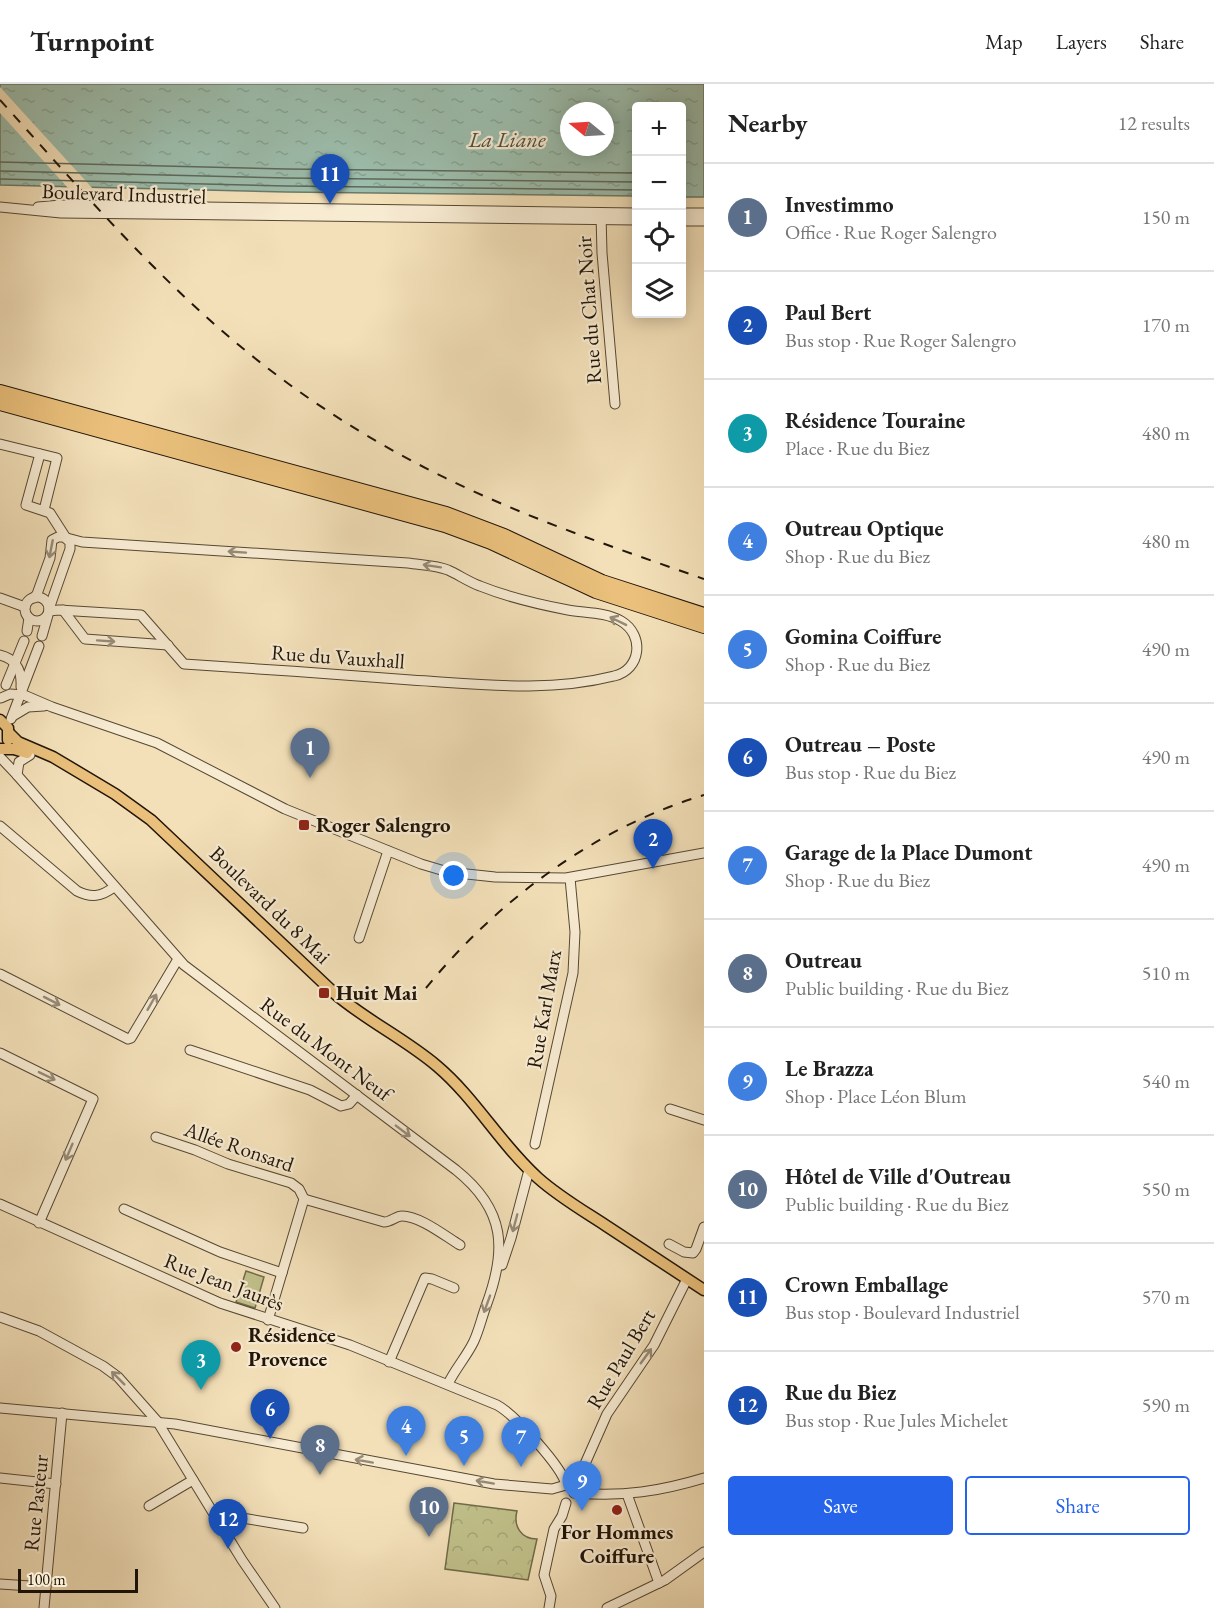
<!DOCTYPE html>
<html lang="en">
<head>
<meta charset="utf-8">
<style>
	:root { --surface:#fff; --page:#f2f2f2; --text:#222; --muted:#767676; --line:#e0e0e0; --accent:#2563eb }
	body { margin:0; font-family:"EB Garamond",serif; background:var(--page); color:var(--text) }
	.controls { position:absolute; right:18px; top:18px; display:grid; overflow:hidden; border-radius:6px; box-shadow:0 3px 15px #0003 }
	.controls button { width:54px; height:54px; display:grid; place-items:center; padding:0; border:0; border-bottom:2px solid var(--line); background:var(--surface); color:var(--text); font:30px sans-serif }
	.compass { position:absolute; left:560px; top:18px; width:54px; height:54px; border-radius:50%; background:var(--surface); box-shadow:0 3px 15px #0003; rotate:288deg }
	.scale { position:absolute; left:18px; bottom:15px; width:120px; box-sizing:border-box; padding-left:6px; border:3px solid #211508; border-top:0; font-size:16px; line-height:21px; white-space:nowrap; color:#211508; -webkit-text-stroke:4px #f7ebd2; paint-order:stroke }
	.you { position:absolute; left:454px; top:792px; width:21px; height:21px; margin:-15px; border:4px solid #fff; border-radius:50%; background:#1a73e8; box-shadow:0 0 0 9px #1a73e833 }
	.badge { display:grid; place-items:center; width:39px; height:39px; border-radius:50%; background:var(--accent); color:#fff; font-size:20px; font-weight:700 }
	.pin { position:absolute; translate:-50% -50px; filter:drop-shadow(0 2px 3px #0008) }
	.pin::after { content:''; position:absolute; top:32px; width:21px; height:18px; background:inherit; clip-path:polygon(0 0,100% 0,50% 100%) }
	.list { margin:0; padding:0; list-style:none }
	h2 { display:flex; justify-content:space-between; align-items:center; height:78px; margin:0; padding:0 24px; font-size:26px }
	h2 small { font-size:20px; font-weight:400; color:var(--muted) }
	.list li { display:grid; grid-template-columns:39px 1fr auto; gap:18px; align-items:center; box-sizing:border-box; height:108px; padding:0 24px; border-top:2px solid var(--line) }
	.list b { display:block; font-size:22px; white-space:nowrap }
	.list p { margin:0; font-size:20px; white-space:nowrap; color:var(--muted) }
	.list em { font-size:20px; font-style:normal; color:var(--muted) }
	.actions { display:flex; gap:12px; padding:18px 24px }
	.actions a { flex:1; padding:14px 0; border:2px solid var(--accent); border-radius:6px; text-align:center; font-size:21px; color:var(--accent) }
	.actions .main { background:var(--accent); color:#fff }
	.icon { flex:none; width:33px; height:33px; fill:none; stroke:currentColor; stroke-width:2; stroke-linecap:round; stroke-linejoin:round }
	.map { position:relative; flex:none; width:704px; height:1524px; overflow:hidden }
	header { display:flex; align-items:center; gap:36px; box-sizing:border-box; height:84px; padding:0 30px; background:var(--surface); border-bottom:2px solid var(--line) }
	header strong { font-size:28px }
	nav { display:flex; gap:33px; margin-inline-start:auto; font-size:21px }
	main { display:flex }
	aside { flex:1; background:var(--surface) }
	.map>svg:first-child { display:block }
	.grass { fill:#c1c18b; stroke:#716b4a; stroke-width:1.5 }
	.park { fill:url(#park-crowns); stroke:#716b4a; stroke-width:1.5 }
	.water { fill:url(#water-ripples); stroke:#6b7a6a; stroke-width:1.5; fill-rule:evenodd }
	.pier { fill:#f3e0b9 }
	.lines { fill:none; stroke-linecap:round; stroke-linejoin:round }
	.shore { stroke:#5e695a; stroke-width:1.5 }
	.minor-casing { stroke:#564834; stroke-width:11 }
	.major-casing { stroke:#211508; stroke-width:13 }
	.highway-casing { stroke:#211508; stroke-width:16 }
	.minor { stroke:#f7ebd2; stroke-width:9 }
	.major { stroke:#eac07c; stroke-width:10 }
	.highway { stroke:#eac07c; stroke-width:14 }
	.rail { stroke:#211508; stroke-width:2; stroke-dasharray:10 10; stroke-linecap:butt }
	.oneway { stroke:#978b77 }
	.poi-dot { fill:#8f2418; stroke:#f7ebd2; stroke-width:2 }
	.labels { text-anchor:middle; stroke-width:4.5; stroke-linejoin:round; paint-order:stroke }
	.street-label { font-size:21px; fill:#211508; stroke:#f7ebd2 }
	.poi-label { font-size:21px; font-weight:bold; fill:#211508; stroke:#f7ebd2; text-anchor:start }
	.water-label { font-size:22px; font-style:italic; fill:#4c5041; stroke:#f7ebd2 }
</style>
</head>
<body>
<header>
<strong>Turnpoint</strong>
<nav><a>Map</a><a>Layers</a><a>Share</a></nav>
</header>
<main>
<div class="map">
<svg width="704" height="1524" viewBox="0 0 704 1524">
	<defs>
		<pattern id="park-crowns" width="20" height="18" patternUnits="userSpaceOnUse" patternTransform="scale(1.5)"><rect width="20" height="18" fill="#c1c18b"/><path d="M2 6a3 3 0 1 1 6 0M12 15a3 3 0 1 1 6 0" fill="none" stroke="#a6a576"/></pattern>
		<pattern id="water-ripples" width="26" height="14" patternUnits="userSpaceOnUse" patternTransform="scale(1.5)"><rect width="26" height="14" fill="#9cbdac"/><path d="M2 4q2-2 4 0t4 0M15 11q2-2 4 0t4 0" fill="none" stroke="#86a292"/></pattern>
	</defs>
	<rect width="100%" height="100%" fill="#f3e0b9"/>
	<filter id="stains"><feTurbulence type="fractalNoise" baseFrequency=".00333" numOctaves="4"/><feColorMatrix values="0 0 0 0 .2 0 0 0 0 .09 0 0 0 0 .02 0 0 0 .5 -.17"/></filter>
	<radialGradient id="worn" r=".72"><stop offset=".6" stop-color="#630" stop-opacity="0"/><stop offset="1" stop-color="#630" stop-opacity=".3"/></radialGradient>
	<polygon class="grass" points="246,1187 264,1193 255,1224 236,1218"/>
	<path class="park" d="M454,1419L517,1427C513,1442 521,1455 537,1455L528,1496L445,1485Z"/>
	<path class="water" d="M0,0H704V113H682V22H636V112L286,108L0,101ZM569,27H605V63H569Z"/>
	<polygon class="pier" points="0,3 20,25 94,106 70,106 67,103 0,29"/>
	<g class="lines">
		<g class="shore">
			<polyline points="0,78 286,85 636,89"/>
			<polyline points="0,87 286,94 636,98"/>
			<polyline points="0,95 286,102 636,106"/>
		</g>
		<defs>
			<g id="minor">
				<polyline points="0,123 61,129 636,136"/>
				<polyline points="38,123 61,121 636,129"/>
				<polyline points="682,129 704,129"/>
				<polyline points="601,131 602,169 615,320"/>
				<polyline points="682,137 704,137"/>
				<polyline points="0,360 57,374 44,426"/>
				<polyline points="40,370 26,421 50,429 66,454"/>
				<circle cx="37" cy="525" r="12"/>
				<polyline points="0,514 25,523"/>
				<polyline points="34,514 37,510 50,474 52,456 58,453 64,453 70,458 70,465 49,525"/>
				<polyline points="63,526 85,555 168,561"/>
				<path d="M49,527L59,526L141,531L184,580C260,585 335,590 411,596C479,600 547,609 614,592C641,586 645,551 621,537C606,528 585,529 568,526C542,521 505,512 480,502C469,498 459,491 448,486C436,481 421,481 408,479L82,458L67,454"/>
				<polyline points="27,547 29,534"/>
				<polyline points="42,552 48,531"/>
				<path d="M0,571C16,575 22,586 21,603"/>
				<polyline points="6,601 24,557"/>
				<polyline points="1,614 10,610 24,611 52,623 157,659 285,725 421,780 448,788 495,793 566,794 704,769"/>
				<polyline points="13,632 28,623 44,622"/>
				<polyline points="11,635 39,562"/>
				<path d="M0,673L17,691L184,881L456,1086C506,1126 507,1166 486,1222C482,1233 479,1246 474,1257C467,1272 455,1285 448,1300"/>
				<polyline points="17,691 19,678 30,671"/>
				<path d="M0,742L77,807C91,814 101,813 114,803"/>
				<polyline points="359,854 388,767"/>
				<polyline points="0,890 128,955 131,954 178,875"/>
				<polyline points="190,966 310,1006 341,1022 349,1020 357,1011"/>
				<polyline points="0,969 93,1015 39,1139"/>
				<polyline points="670,1025 704,1036"/>
				<polyline points="156,1053 195,1066 228,1080 291,1099 299,1105 304,1115 268,1236"/>
				<polyline points="535,1060 573,889 575,848 570,794"/>
				<path d="M304,1115L384,1138C391,1138 396,1132 402,1132C420,1132 445,1152 460,1161"/>
				<path d="M0,1120L220,1219L350,1261L497,1321C514,1330 563,1384 566,1401"/>
				<polyline points="124,1125 220,1168 282,1189"/>
				<polyline points="669,1160 684,1168 693,1169 696,1165 704,1143"/>
				<polyline points="502,1181 511,1154 529,1086"/>
				<polyline points="0,1233 39,1247 103,1282 118,1293 157,1337 242,1476 275,1524"/>
				<polyline points="389,1278 425,1194 432,1195 454,1204"/>
				<path d="M0,1324L175,1340L494,1400L552,1405L566,1401L572,1404L574,1409H578C623,1413 661,1407 704,1394"/>
				<polyline points="0,1394 56,1400"/>
				<polyline points="573,1407 607,1330 654,1261 687,1195"/>
				<polyline points="627,1410 659,1499"/>
				<polyline points="149,1422 193,1396"/>
				<polyline points="220,1440 230,1434 236,1433 303,1444"/>
				<polyline points="0,1500 46,1503"/>
				<polyline points="44,1524 62,1329"/>
				<polyline points="549,1524 551,1512 544,1491 554,1445 562,1432 566,1419"/>
				<polyline points="607,1524 665,1496 704,1468"/>
			</g>
			<g id="major">
				<polyline points="0,636 8,644 8,656"/>
				<path d="M9,649L18,658L53,673L115,710L151,736L333,908C365,936 404,954 437,982C476,1015 500,1060 538,1094C558,1112 582,1126 605,1141C638,1163 671,1184 704,1206"/>
				<polyline points="0,665 14,665 27,669"/>
			</g>
			<g id="highway">
				<polyline points="0,308 446,430 504,452 602,498 704,531"/>
				<polyline points="0,319 445,441 491,458 596,507 704,542"/>
			</g>
		</defs>
		<use href="#minor" class="minor-casing"/>
		<use href="#major" class="major-casing"/>
		<use href="#highway" class="highway-casing"/>
		<use href="#minor" class="minor"/>
		<use href="#major" class="major"/>
		<use href="#highway" class="highway"/>
		<g class="rail">
			<path d="M0,16C75,99 148,185 234,257C313,324 404,378 500,419C567,448 636,471 704,495"/>
			<path d="M426,904C498,816 595,744 704,711"/>
		</g>
	</g>
	<defs><path id="oneway-shaft" d="M-6 0H5M1.5-3L5.5 0L1.5 3" fill="none" stroke-width="1.6" stroke-linecap="round" stroke-linejoin="round" transform="scale(1.5)"/></defs>
	<g class="oneway">
		<use href="#oneway-shaft" transform="translate(51 465) rotate(101)"/>
		<use href="#oneway-shaft" transform="translate(237 468) rotate(-176)"/>
		<use href="#oneway-shaft" transform="translate(432 482) rotate(-171)"/>
		<use href="#oneway-shaft" transform="translate(618 537) rotate(-154)"/>
		<use href="#oneway-shaft" transform="translate(106 557) rotate(4)"/>
		<use href="#oneway-shaft" transform="translate(52 917) rotate(27)"/>
		<use href="#oneway-shaft" transform="translate(152 918) rotate(-60)"/>
		<use href="#oneway-shaft" transform="translate(47 992) rotate(26)"/>
		<use href="#oneway-shaft" transform="translate(403 1047) rotate(37)"/>
		<use href="#oneway-shaft" transform="translate(69 1068) rotate(113)"/>
		<use href="#oneway-shaft" transform="translate(515 1139) rotate(105)"/>
		<use href="#oneway-shaft" transform="translate(487 1220) rotate(110)"/>
		<use href="#oneway-shaft" transform="translate(646 1272) rotate(-54)"/>
		<use href="#oneway-shaft" transform="translate(118 1294) rotate(-135)"/>
		<use href="#oneway-shaft" transform="translate(364 1377) rotate(-170)"/>
		<use href="#oneway-shaft" transform="translate(485 1398) rotate(-170)"/>
	</g>
	<g class="poi-dot">
		<rect x="298" y="735" width="12" height="12" rx="3"/>
		<rect x="318" y="903" width="12" height="12" rx="3"/>
		<circle cx="236" cy="1263" r="6"/>
		<circle cx="617" cy="1426" r="6"/>
	</g>
	<g class="labels">
		<g class="street-label">
			<text transform="translate(124 110) rotate(2)" y="7">Boulevard Industriel</text>
			<text transform="translate(589 226) rotate(-94)" y="7">Rue du Chat Noir</text>
			<text transform="translate(338 573) rotate(4)" y="7">Rue du Vauxhall</text>
			<text transform="translate(270 821) rotate(44)" y="7">Boulevard du 8 Mai</text>
			<text transform="translate(544 925) rotate(-80)" y="7">Rue Karl Marx</text>
			<text transform="translate(326 965) rotate(37)" y="7">Rue du Mont Neuf</text>
			<text transform="translate(239 1063) rotate(19)" y="7">Allée Ronsard</text>
			<text transform="translate(224 1198) rotate(21)" y="7">Rue Jean Jaurès</text>
			<text transform="translate(621 1275) rotate(-59)" y="7">Rue Paul Bert</text>
			<text transform="translate(36 1419) rotate(-84)" y="7">Rue Pasteur</text>
		</g>
		<g class="poi-label">
			<text x="316" y="748">Roger Salengro</text>
			<text x="336" y="916">Huit Mai</text>
			<text x="248" y="1258">Résidence<tspan x="248" dy="24">Provence</tspan></text>
			<text x="617" y="1455" text-anchor="middle">For Hommes<tspan x="617" dy="24">Coiffure</tspan></text>
		</g>
		<g class="water-label">
			<text x="507" y="63">La Liane</text>
		</g>
	</g>
	<rect width="100%" height="100%" filter="url(#stains)"/>
	<rect width="100%" height="100%" fill="url(#worn)"/>
</svg>
<div class="controls">
<button>+</button>
<button>−</button>
<button><svg class="icon" aria-label="locate" viewBox="0 0 24 24"><circle cx="12" cy="12" r="6"/><path d="M12 2v4M12 18v4M2 12h4M18 12h4"/></svg></button>
<button><svg class="icon" aria-label="layers" viewBox="0 0 24 24"><path d="M12 4l9 5-9 5-9-5zM3 14l9 5 9-5"/></svg></button>
</div>
<svg class="compass" viewBox="-18 -18 36 36"><path d="M0-13l5 13h-10z" fill="#e53935"/><path d="M0 13l5-13h-10z" fill="#767676"/></svg>
<div class="scale">100 m</div>
<div class="you"></div>
<div class="pin badge" style="left:310px;top:694px;background:#5c6f8a">1</div>
<div class="pin badge" style="left:653px;top:785px;background:#1a4fb4">2</div>
<div class="pin badge" style="left:201px;top:1306px;background:#0f9aa8">3</div>
<div class="pin badge" style="left:406px;top:1372px;background:#3f7fe0">4</div>
<div class="pin badge" style="left:464px;top:1382px;background:#3f7fe0">5</div>
<div class="pin badge" style="left:270px;top:1355px;background:#1a4fb4">6</div>
<div class="pin badge" style="left:521px;top:1383px;background:#3f7fe0">7</div>
<div class="pin badge" style="left:320px;top:1391px;background:#5c6f8a">8</div>
<div class="pin badge" style="left:582px;top:1427px;background:#3f7fe0">9</div>
<div class="pin badge" style="left:429px;top:1453px;background:#5c6f8a">10</div>
<div class="pin badge" style="left:330px;top:120px;background:#1a4fb4">11</div>
<div class="pin badge" style="left:228px;top:1465px;background:#1a4fb4">12</div>
</div>
<aside>
<h2>Nearby<small>12 results</small></h2>
<ul class="list">
<li><span class="badge" style="background:#5c6f8a">1</span><div><b>Investimmo</b><p>Office · Rue Roger Salengro</p></div><em>150 m</em></li>
<li><span class="badge" style="background:#1a4fb4">2</span><div><b>Paul Bert</b><p>Bus stop · Rue Roger Salengro</p></div><em>170 m</em></li>
<li><span class="badge" style="background:#0f9aa8">3</span><div><b>Résidence Touraine</b><p>Place · Rue du Biez</p></div><em>480 m</em></li>
<li><span class="badge" style="background:#3f7fe0">4</span><div><b>Outreau Optique</b><p>Shop · Rue du Biez</p></div><em>480 m</em></li>
<li><span class="badge" style="background:#3f7fe0">5</span><div><b>Gomina Coiffure</b><p>Shop · Rue du Biez</p></div><em>490 m</em></li>
<li><span class="badge" style="background:#1a4fb4">6</span><div><b>Outreau – Poste</b><p>Bus stop · Rue du Biez</p></div><em>490 m</em></li>
<li><span class="badge" style="background:#3f7fe0">7</span><div><b>Garage de la Place Dumont</b><p>Shop · Rue du Biez</p></div><em>490 m</em></li>
<li><span class="badge" style="background:#5c6f8a">8</span><div><b>Outreau</b><p>Public building · Rue du Biez</p></div><em>510 m</em></li>
<li><span class="badge" style="background:#3f7fe0">9</span><div><b>Le Brazza</b><p>Shop · Place Léon Blum</p></div><em>540 m</em></li>
<li><span class="badge" style="background:#5c6f8a">10</span><div><b>Hôtel de Ville d'Outreau</b><p>Public building · Rue du Biez</p></div><em>550 m</em></li>
<li><span class="badge" style="background:#1a4fb4">11</span><div><b>Crown Emballage</b><p>Bus stop · Boulevard Industriel</p></div><em>570 m</em></li>
<li><span class="badge" style="background:#1a4fb4">12</span><div><b>Rue du Biez</b><p>Bus stop · Rue Jules Michelet</p></div><em>590 m</em></li>
</ul>
<div class="actions"><a class="main">Save</a><a>Share</a></div>
</aside>
</main>
</body>
</html>
